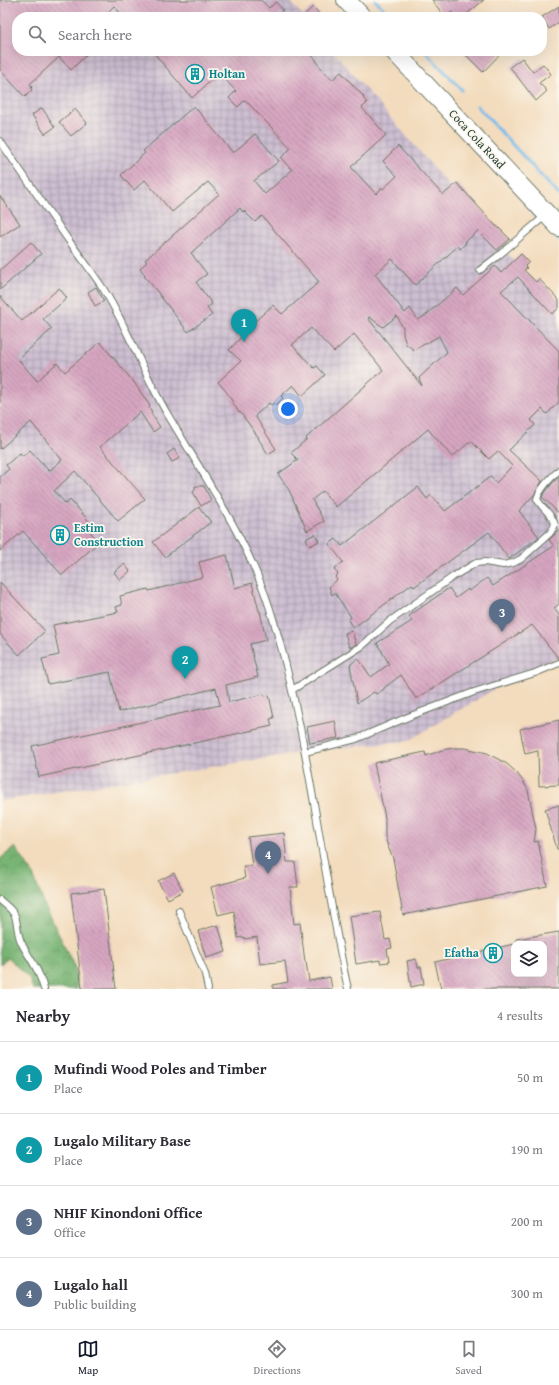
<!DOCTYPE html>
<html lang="en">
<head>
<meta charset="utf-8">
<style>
	:root { --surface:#fff; --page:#f7f7f7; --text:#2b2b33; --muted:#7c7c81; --line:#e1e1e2; --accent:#111827 }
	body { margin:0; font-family:"Gentium Book Plus",serif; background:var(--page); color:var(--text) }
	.controls { position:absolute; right:12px; bottom:12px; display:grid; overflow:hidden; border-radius:8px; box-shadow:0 4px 16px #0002 }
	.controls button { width:36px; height:36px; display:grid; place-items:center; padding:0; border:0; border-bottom:1px solid var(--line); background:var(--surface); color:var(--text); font:20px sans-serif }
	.you { position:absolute; left:288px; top:409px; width:14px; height:14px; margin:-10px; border:3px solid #fff; border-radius:50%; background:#1a73e8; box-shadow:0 0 0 6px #1a73e833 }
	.badge { display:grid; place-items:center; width:26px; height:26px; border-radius:50%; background:var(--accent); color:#fff; font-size:13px; font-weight:700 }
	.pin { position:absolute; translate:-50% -33px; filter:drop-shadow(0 1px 2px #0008) }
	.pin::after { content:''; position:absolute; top:21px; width:14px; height:12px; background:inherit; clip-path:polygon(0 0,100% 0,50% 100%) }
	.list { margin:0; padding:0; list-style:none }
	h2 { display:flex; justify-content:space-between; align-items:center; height:52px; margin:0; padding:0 16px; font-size:17px }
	h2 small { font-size:13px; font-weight:400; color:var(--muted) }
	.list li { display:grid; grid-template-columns:26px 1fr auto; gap:12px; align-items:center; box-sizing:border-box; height:72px; padding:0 16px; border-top:1px solid var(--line) }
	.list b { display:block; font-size:15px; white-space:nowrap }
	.list p { margin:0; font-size:13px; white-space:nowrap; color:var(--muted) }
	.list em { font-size:13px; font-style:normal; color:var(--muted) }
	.icon { flex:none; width:22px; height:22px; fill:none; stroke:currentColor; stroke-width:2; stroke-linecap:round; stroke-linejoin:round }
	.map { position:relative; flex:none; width:559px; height:989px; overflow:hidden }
	.search { position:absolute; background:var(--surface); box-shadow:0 4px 16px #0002; left:12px; right:12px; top:12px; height:44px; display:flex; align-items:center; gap:10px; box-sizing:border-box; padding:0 14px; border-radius:16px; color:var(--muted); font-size:15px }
	.sheet { height:340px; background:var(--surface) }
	nav { display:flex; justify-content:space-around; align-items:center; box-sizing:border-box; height:56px; border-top:1px solid var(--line); background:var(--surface); font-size:11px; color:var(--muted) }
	nav a { display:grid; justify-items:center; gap:2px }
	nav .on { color:var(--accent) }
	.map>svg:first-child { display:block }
	.industrial { fill:url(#industrial-grid) }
	.forest { fill:url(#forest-crowns); stroke:#4c7854 }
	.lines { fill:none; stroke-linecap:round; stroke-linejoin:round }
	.stream { stroke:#73bbeb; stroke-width:3 }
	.building { fill:url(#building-back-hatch); fill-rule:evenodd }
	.lane-casing { stroke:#697564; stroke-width:8 }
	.secondary-casing { stroke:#697564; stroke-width:20 }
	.lane { stroke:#fff; stroke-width:6 }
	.secondary { stroke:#fff; stroke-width:18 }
	.labels { text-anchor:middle; stroke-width:3.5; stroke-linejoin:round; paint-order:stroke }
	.culture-label { font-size:12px; font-weight:bold; fill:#0d838f; stroke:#fbf7ec; text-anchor:start }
	.street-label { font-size:12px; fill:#1f3d34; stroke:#fbf7ec }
</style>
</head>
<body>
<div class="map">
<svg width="559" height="989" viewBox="0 0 559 989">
	<defs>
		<pattern id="industrial-grid" width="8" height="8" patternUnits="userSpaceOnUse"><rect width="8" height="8" fill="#cdbed2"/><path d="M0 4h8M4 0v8" fill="none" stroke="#a69cab"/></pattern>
		<pattern id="forest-crowns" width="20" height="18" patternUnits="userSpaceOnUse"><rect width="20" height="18" fill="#78b473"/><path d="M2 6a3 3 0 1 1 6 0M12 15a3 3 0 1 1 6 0" fill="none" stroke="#62945f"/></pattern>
		<pattern id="building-back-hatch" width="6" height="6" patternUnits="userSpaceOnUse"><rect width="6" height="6" fill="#d7a6c1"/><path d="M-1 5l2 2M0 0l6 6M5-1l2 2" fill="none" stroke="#ae889e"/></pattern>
	</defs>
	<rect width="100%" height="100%" fill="#fbf7ec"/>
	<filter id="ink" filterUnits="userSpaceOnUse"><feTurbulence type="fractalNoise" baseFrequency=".025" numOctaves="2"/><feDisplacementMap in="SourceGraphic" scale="8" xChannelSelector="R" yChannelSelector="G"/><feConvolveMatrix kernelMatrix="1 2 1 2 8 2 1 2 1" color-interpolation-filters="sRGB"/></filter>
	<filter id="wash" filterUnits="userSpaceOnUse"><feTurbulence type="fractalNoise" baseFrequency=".012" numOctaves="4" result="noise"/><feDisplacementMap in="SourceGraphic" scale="16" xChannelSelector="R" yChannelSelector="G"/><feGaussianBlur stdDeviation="0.9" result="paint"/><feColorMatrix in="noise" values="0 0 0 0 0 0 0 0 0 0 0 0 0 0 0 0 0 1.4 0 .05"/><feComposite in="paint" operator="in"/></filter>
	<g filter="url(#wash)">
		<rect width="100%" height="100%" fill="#f3dcbd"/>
		<polygon class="industrial" points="0,0 289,0 304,17 17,17 17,51 333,51 559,313 559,657 503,684 408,741 317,750 0,801"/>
		<polygon class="forest" points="15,847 32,872 44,904 75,968 77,989 33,989 29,978 8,958 0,964 0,859"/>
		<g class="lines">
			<g class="stream">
				<polyline points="375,0 392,17"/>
				<polyline points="425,51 462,90"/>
				<polyline points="477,106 559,195"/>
				<polyline points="529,209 541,221"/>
				<polyline points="553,233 559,239"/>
			</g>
		</g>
		<g id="blocks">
			<g class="building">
				<polygon points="0,0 261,0 269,8 276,2 283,10 276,17 124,17 114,6 103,17 17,17 17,51 90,51 71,70 59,57 30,84 32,87 31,88 32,90 25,97 0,70"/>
				<polygon points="432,0 484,0 463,17 455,17 452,12 445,17"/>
				<polygon points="559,6 559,22 549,29 542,17"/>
				<polygon points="313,7 322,17 302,17"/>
				<path d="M152,51H308L317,61L316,62L332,80L341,72L364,97L363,98L367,103L362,108L386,135L351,167L376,194L382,188L383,189L397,176L383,161L398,146L443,195L457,183L496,226H497L510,239L497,250L478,231L465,242L466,243L460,249L458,246L415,285L392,259L375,274L405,313L410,308L418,320L426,315L457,288L463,295L495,266L501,273L521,254L529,262L525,266L527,268L524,270L536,282L539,279L559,300V308L552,314L518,277L501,291L559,351V402L547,414L542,409L531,420L535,425L509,450L542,481L534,495L519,511L539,537L509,559L489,532L414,587L412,584L353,628L348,620L351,617L335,593L332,595L329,587L337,580L335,577L338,574L334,570L343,562L329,544L336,539L342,546L418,487L427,499L431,495L445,511L491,476L496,483L512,466L498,451L489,459L471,441L452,457L428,429L336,507L323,491L312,500L324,521L307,531L289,490L278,474L298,460L291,453L307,439L306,438L383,370L354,334L334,352L311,328L292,345L314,368L317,366L325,375L302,396L293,385L281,396L283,398L276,405L274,403L271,405L269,403L255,416L276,449L268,454L258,438H259L240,412L239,413L226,391L218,382L241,361L229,350L245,333L244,331L273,305L282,314L319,282L262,216L255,222L244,211L243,212L240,208L191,253L207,274L196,282L212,304L207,308L212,315L188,332L152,285L144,276L145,275L140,268L147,262L145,260L219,194L208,182L172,212L145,180L134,190L121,175L145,153L143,151L194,106L233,153L255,134L279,161L254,181L265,194L292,170L281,158L291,148L245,100L238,107L229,98L236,91L219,73L192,98ZM397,316L403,328V335L406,344L414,350L439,336L447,352L419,378L422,386L368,318L369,317L383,327Z"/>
				<polygon points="462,51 503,51 483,72"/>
				<polygon points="522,58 533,72 543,64 551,74 539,83 547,91 536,101 510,67"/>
				<polygon points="42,108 55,127 45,134 32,115"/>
				<polygon points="75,109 87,123 71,136 59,122"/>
				<polygon points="0,196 20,224 0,237"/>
				<polygon points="31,242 41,254 0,290 0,270"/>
				<polygon points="96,287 104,301 95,306 88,292"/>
				<polygon points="59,288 67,298 43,319 52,329 18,359 37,381 57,363 65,372 100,342 133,381 150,406 149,407 152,412 151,413 160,427 153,432 140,412 100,447 145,499 118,521 75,471 54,491 66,504 70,500 82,513 90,523 86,527 99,542 62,575 23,531 0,551 0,477 9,469 6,465 20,453 23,456 30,450 49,471 62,460 31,422 0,449 0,296 22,321"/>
				<polygon points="174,449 180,458 172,462 167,454"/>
				<polygon points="559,476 559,513 542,497 550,486"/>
				<polygon points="195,486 204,486 211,500 201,506 193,492 195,490"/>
				<polygon points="199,507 211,522 165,557 153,542"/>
				<polygon points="559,530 559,604 554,608 559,615 559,659 532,625 416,699 401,675 384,688 384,689 376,694 374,692 357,703 350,665 358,658 371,677 389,664 377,643 412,621 409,616 449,588 456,598 468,589 469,591 487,578 493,586 554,546 549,540"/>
				<polygon points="315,534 319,541 310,546 306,539"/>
				<polygon points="227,555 235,588 252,583 259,611 260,611 266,640 250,644 258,677 226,685 229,702 264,694 265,696 269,695 274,718 270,719 272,726 39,777 32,746 220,705 216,688 119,712 110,672 48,684 42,659 59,655 53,625 118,612 116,607 122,605 120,596 148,589 149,591 203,577 199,562"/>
				<polygon points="124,564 130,571 120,580 114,572"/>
				<polygon points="0,582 45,631 19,655 0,634"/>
				<polygon points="352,631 356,644 352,647 349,647 345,633"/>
				<polygon points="559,720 559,785 539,786 538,751 525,754 520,729"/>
				<polygon points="335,721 338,738 310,743 307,727"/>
				<polygon points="453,748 465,748 487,753 507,764 516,772 523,781 528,790 536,829 534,842 538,841 547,886 403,915 393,858 388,847 385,836 385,818 374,763 425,752 426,756 442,750"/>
				<polygon points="559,805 559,849 557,849 545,809"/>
				<polygon points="284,833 287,862 295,862 298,887 290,887 294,924 300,923 305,962 306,962 309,981 330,977 332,989 273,989 273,985 288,982 285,961 260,964 257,937 245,939 244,937 238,938 234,911 218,915 211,887 245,878 243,866 252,866 248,837"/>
				<polygon points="174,873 183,891 168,899 158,881"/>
				<polygon points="104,889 116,989 82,989 71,893"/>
				<polygon points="380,912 385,940 390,939 392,948 387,949 389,962 380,963 380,960 356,964 349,916"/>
				<polygon points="218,925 226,952 206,958 198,931"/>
				<polygon points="559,932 559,989 441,989 435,962 514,944 514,974 544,974 544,944 516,944 516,939"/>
				<polygon points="416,959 418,967 421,967 424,984 411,987 407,961"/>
			</g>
		</g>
	</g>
	<g filter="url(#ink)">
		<use href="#blocks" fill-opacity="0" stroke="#697564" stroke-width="1"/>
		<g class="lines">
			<defs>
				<g id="lane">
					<path d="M0,141C23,174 46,208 69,241C81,257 93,273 104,290C129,330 144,375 168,415C204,476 249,542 270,609C309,732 320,863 348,989"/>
					<polyline points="480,270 498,256 546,215"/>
					<path d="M292,690L362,646L390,621L454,576L476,563L485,562L503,565L513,563L521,559L550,533L555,525C552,513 542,509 537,499C540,488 551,478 559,470"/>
					<polyline points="305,752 356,739 408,717 474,692 535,673 559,663"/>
					<path d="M0,900C5,905 12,909 15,916C18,925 17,935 22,944C31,961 39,969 44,989"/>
					<polyline points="179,911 205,974 208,989"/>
				</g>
				<g id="secondary">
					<polyline points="346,0 362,17"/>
					<polyline points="394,51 559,227"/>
				</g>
			</defs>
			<use href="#lane" class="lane-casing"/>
			<use href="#secondary" class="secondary-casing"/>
			<use href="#lane" class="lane"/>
			<use href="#secondary" class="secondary"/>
		</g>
	</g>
	<defs>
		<symbol id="building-ring" viewBox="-11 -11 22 22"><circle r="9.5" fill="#fbf7ec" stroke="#0f9aa8" stroke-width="1.5"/><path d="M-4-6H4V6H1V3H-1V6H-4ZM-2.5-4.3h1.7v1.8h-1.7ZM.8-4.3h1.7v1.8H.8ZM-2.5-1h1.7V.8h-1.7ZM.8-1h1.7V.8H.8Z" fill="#0f9aa8"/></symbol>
	</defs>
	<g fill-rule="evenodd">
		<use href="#building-ring" x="184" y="63" width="22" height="22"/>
		<use href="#building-ring" x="49" y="524" width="22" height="22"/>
		<use href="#building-ring" x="482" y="942" width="22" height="22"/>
	</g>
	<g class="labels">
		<g class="culture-label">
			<text x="209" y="78">Holtan</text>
			<text x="74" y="532">Estim<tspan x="74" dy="14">Construction</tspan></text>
			<text x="479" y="957" text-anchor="end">Efatha</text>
		</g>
		<g class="street-label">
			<text transform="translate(477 139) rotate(47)" y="4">Coca Cola Road</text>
		</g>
	</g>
</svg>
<div class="controls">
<button><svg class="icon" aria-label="layers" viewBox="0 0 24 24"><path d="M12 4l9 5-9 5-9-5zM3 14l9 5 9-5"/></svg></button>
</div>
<div class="you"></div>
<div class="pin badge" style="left:244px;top:342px;background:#0f9aa8">1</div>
<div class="pin badge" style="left:185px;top:679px;background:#0f9aa8">2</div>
<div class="pin badge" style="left:502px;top:632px;background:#5c6f8a">3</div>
<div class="pin badge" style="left:268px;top:874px;background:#5c6f8a">4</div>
<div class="search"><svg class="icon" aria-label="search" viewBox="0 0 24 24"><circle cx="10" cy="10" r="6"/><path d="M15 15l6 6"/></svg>Search here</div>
</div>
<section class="sheet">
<h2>Nearby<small>4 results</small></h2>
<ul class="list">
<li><span class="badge" style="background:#0f9aa8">1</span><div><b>Mufindi Wood Poles and Timber</b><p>Place</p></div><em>50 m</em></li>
<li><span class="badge" style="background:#0f9aa8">2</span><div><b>Lugalo Military Base</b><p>Place</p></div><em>190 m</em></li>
<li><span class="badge" style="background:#5c6f8a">3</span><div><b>NHIF Kinondoni Office</b><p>Office</p></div><em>200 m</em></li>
<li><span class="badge" style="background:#5c6f8a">4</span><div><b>Lugalo hall</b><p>Public building</p></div><em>300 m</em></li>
</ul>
</section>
<nav>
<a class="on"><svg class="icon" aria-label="map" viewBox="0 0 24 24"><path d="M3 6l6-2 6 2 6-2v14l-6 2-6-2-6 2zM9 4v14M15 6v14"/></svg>Map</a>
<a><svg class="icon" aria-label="directions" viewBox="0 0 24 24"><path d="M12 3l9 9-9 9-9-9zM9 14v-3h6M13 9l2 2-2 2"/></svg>Directions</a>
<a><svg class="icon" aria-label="saved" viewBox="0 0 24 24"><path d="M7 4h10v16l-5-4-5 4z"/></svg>Saved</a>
</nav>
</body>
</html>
